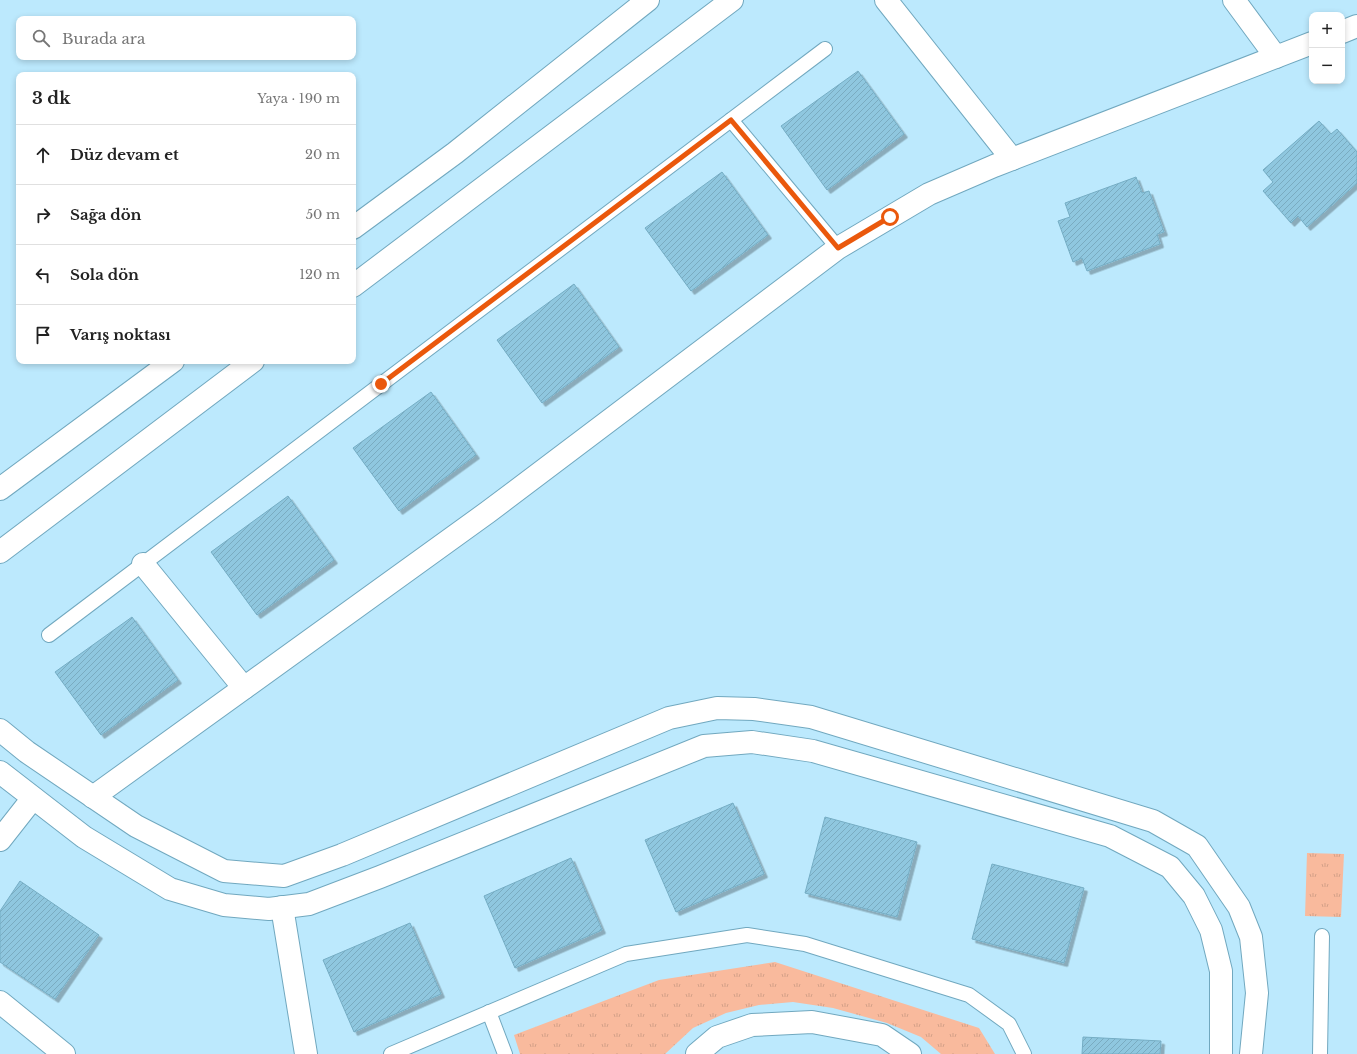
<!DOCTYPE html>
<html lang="tr">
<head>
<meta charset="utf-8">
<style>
	:root { --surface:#fff; --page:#f2f2f2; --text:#222; --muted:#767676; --line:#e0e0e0 }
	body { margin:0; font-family:"Libre Baskerville",serif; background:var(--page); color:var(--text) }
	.controls { position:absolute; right:12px; top:12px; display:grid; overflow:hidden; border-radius:8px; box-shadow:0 2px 6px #0003 }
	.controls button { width:36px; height:36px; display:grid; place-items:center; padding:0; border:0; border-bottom:1px solid var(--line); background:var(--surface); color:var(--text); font:20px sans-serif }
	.stop { position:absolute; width:12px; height:12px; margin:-9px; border:3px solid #ea580c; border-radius:50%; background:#fff }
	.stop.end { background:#ea580c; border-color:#fff; box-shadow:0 1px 4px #0008 }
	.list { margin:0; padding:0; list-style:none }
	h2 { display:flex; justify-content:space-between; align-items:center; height:52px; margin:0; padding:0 16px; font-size:17px }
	h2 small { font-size:13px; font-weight:400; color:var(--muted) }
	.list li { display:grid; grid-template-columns:26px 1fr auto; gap:12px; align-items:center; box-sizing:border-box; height:60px; padding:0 16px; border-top:1px solid var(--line) }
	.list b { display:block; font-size:15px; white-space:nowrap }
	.list em { font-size:13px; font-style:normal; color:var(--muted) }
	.icon { flex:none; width:22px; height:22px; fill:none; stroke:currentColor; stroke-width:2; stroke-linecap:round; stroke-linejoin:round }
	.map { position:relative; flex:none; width:1357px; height:1054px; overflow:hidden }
	.search { position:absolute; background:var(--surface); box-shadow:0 2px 6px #0003; left:16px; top:16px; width:340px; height:44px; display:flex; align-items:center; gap:10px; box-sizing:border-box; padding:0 14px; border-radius:8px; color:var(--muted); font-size:15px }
	.panel { position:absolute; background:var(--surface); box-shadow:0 2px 6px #0003; left:16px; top:72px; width:340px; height:292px; border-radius:8px }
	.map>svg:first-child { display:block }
	.grass { fill:url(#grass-tufts) }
	.building { fill:url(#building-hatch); stroke:#75adc4; filter:url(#shadow) }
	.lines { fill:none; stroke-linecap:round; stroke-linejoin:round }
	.service-casing { stroke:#71a8bf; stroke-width:16 }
	.minor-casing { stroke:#71a8bf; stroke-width:24 }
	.tertiary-casing { stroke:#71a8bf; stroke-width:24 }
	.secondary-casing { stroke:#71a8bf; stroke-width:24 }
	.service { stroke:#fff; stroke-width:14 }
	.minor { stroke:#fff; stroke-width:22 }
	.tertiary { stroke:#fff; stroke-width:22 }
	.secondary { stroke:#fff; stroke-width:22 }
	.route { stroke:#ea580c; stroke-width:5 }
</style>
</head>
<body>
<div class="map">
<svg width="1357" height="1054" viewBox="0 0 1357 1054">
	<defs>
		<pattern id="grass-tufts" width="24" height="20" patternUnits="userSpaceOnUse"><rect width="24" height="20" fill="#f9ba9d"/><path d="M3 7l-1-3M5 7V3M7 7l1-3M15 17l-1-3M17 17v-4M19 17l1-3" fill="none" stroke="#d4a088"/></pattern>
		<pattern id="building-hatch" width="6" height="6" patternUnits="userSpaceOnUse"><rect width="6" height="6" fill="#8fc7df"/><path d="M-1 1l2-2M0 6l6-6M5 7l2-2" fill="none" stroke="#7aabc0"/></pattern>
		<filter id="shadow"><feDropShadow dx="3.5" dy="3.5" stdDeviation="0" flood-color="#0004"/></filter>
	</defs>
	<rect width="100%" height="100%" fill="#bce9fd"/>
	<g class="grass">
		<polygon points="1307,853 1344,854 1341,917 1305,916"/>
		<polygon points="775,962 979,1028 995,1054 941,1054 921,1037 887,1023 833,1008 793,1002 759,1005 726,1013 693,1028 665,1054 520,1054 514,1035 659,980"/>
	</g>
	<g class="building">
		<polygon points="858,71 904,134 827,190 781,126"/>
		<polygon points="1319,121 1331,134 1337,129 1357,152 1357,183 1307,227 1298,216 1291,223 1263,191 1273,182 1263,170"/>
		<polygon points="722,172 768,235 691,291 645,228"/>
		<polygon points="1136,177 1142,193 1149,191 1164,232 1157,234 1160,244 1087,271 1082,258 1073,262 1058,221 1070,217 1065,203"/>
		<polygon points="574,284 619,347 542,403 497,340"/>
		<polygon points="431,392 476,455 399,511 353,448"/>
		<polygon points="288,496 334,560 257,615 211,552"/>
		<polygon points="132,617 178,680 101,735 55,672"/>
		<polygon points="733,803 764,874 676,912 645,840"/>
		<polygon points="825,817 917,842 897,917 805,893"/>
		<polygon points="571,858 602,930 515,968 484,896"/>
		<polygon points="992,864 1084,888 1064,963 972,939"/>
		<polygon points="20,881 99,935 55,999 0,962 0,911"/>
		<polygon points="410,923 441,994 354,1032 323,960"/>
		<polygon points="1083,1037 1161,1041 1160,1054 1082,1054"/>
	</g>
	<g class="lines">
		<defs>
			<g id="service">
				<polyline points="731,120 838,248"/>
				<polyline points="49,635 825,49"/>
				<polyline points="489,1012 505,1054"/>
				<polyline points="391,1054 626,954 747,935 805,944 969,995 1009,1024 1024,1054"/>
				<polyline points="1320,1054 1322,936"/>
			</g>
			<g id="minor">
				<polyline points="886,0 1012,159"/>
				<polyline points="1234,0 1276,57"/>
				<polyline points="1342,32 1357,26"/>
				<polyline points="143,564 244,688"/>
				<polyline points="93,797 488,512 838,248 929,194 994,166 1312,43"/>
				<polyline points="0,840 33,798"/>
				<polyline points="282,907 306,1054"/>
				<polyline points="0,1002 64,1054"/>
				<polyline points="697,1054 717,1037 752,1025 812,1022 882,1035 910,1054"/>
			</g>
			<g id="tertiary">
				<polyline points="0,730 27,752 136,826 224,871 284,876 342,855 669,718 717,708 754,709 811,717 1153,821 1197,846 1239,907 1251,937 1257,993 1251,1054"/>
				<polyline points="0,772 84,837 170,889 224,905 269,909 309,904 380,877 704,746 752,742 813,751 1110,836 1170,867 1194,896 1211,930 1221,971 1221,1054"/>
			</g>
			<g id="secondary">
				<polyline points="353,228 455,153 648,0"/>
				<polyline points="353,286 732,0"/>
				<polyline points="0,489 173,361"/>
				<polyline points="0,552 253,361"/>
			</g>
		</defs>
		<use href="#service" class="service-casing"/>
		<use href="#minor" class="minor-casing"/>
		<use href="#tertiary" class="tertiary-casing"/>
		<use href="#secondary" class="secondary-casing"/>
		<use href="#service" class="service"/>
		<use href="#minor" class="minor"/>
		<use href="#tertiary" class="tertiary"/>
		<use href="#secondary" class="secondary"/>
	</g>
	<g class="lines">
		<polyline class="route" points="381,384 731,120 838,248 890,217"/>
	</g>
</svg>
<div class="controls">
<button>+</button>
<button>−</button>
</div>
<div class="stop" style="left:890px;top:217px"></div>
<div class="stop end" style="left:381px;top:384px"></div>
<div class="search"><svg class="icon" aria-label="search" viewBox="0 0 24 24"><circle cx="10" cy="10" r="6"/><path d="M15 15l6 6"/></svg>Burada ara</div>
<section class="panel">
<h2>3 dk<small>Yaya · 190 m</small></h2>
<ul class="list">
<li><svg class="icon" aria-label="ahead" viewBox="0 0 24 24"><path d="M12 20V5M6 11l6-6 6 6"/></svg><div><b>Düz devam et</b></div><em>20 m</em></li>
<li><svg class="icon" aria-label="right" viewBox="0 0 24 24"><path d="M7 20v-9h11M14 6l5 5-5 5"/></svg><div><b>Sağa dön</b></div><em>50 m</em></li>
<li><svg class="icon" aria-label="left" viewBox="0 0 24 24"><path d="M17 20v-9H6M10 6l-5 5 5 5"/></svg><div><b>Sola dön</b></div><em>120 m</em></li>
<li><svg class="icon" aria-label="arrive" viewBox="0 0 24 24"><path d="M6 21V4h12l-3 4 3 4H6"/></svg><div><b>Varış noktası</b></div></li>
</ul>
</section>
</div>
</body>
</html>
